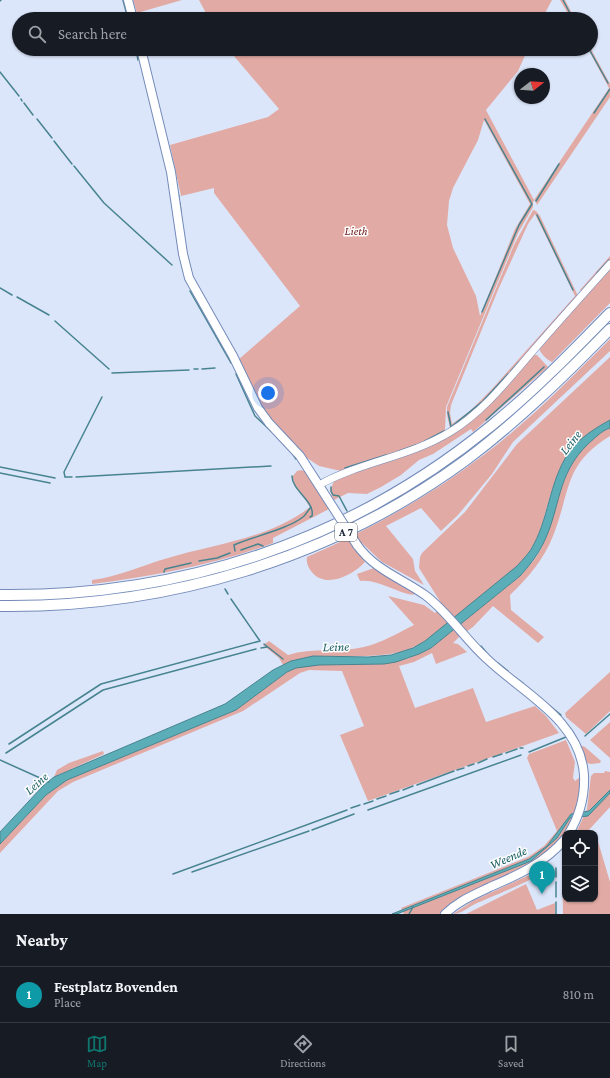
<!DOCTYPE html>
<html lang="en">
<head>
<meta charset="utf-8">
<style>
	:root { --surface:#171b24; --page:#242831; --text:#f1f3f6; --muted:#9ea1a6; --line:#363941; --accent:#0f766e }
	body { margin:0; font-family:"Crimson Pro",serif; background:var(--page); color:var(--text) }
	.controls { position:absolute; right:12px; bottom:12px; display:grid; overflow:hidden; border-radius:8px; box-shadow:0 1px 3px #0004 }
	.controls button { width:36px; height:36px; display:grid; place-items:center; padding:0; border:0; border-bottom:1px solid var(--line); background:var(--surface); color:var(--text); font:20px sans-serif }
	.compass { position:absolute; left:514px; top:68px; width:36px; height:36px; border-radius:50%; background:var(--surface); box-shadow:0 1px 3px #0004; rotate:73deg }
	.you { position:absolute; left:268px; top:393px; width:14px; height:14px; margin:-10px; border:3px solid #fff; border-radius:50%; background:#1a73e8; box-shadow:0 0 0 6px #1a73e833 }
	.badge { display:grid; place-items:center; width:26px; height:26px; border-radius:50%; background:var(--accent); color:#fff; font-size:13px; font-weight:700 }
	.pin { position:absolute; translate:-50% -33px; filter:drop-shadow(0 1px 2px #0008) }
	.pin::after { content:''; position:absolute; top:21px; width:14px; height:12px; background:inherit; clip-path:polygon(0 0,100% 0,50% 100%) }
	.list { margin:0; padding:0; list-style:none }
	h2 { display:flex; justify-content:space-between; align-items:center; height:52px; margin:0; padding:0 16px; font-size:17px }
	h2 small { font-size:13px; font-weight:400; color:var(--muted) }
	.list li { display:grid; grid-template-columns:26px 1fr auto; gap:12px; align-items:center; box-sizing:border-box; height:56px; padding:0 16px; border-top:1px solid var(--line) }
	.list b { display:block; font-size:15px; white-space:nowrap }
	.list p { margin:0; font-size:13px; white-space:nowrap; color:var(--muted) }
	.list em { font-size:13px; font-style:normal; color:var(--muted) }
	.icon { flex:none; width:22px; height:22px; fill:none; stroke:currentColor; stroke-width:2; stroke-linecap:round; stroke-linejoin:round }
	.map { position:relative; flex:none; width:610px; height:914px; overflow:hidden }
	.search { position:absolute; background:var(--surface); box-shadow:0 1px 3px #0004; left:12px; right:12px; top:12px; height:44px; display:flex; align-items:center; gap:10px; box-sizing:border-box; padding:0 14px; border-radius:22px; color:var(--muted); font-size:15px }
	.sheet { height:108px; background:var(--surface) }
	nav { display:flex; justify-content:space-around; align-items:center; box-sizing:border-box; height:56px; border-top:1px solid var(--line); background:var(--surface); font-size:11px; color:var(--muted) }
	nav a { display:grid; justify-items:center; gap:2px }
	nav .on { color:var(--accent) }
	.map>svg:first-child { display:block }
	.green { fill:#e2aaa4; fill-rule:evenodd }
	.water { fill:#5baeb7; stroke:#478490 }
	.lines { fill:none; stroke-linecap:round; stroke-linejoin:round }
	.stream { stroke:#478490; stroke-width:1.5 }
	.minor-casing { stroke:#748bb9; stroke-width:8 }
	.major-casing { stroke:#748bb9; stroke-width:10 }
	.highway-casing { stroke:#748bb9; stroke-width:12 }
	.minor { stroke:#fff; stroke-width:7 }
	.major { stroke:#fff; stroke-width:8 }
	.highway { stroke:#fff; stroke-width:10 }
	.major-bridge-casing { stroke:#748bb9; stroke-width:10; stroke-linecap:butt }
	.major-bridge { stroke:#fff; stroke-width:8 }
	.labels { text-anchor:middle; stroke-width:3; stroke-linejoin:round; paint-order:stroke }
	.shield { fill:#fff; stroke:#5e6472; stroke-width:1 }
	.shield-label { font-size:11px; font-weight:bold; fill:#192235 }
	.park-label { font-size:12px; font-style:italic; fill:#722322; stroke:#fff }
	.water-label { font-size:13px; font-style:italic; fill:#1e6269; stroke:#fff }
</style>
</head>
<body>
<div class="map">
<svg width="610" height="914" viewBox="0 0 610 914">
	<rect width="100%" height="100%" fill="#dce6fa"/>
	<g class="green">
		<polygon points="133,0 182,0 137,13"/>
		<polygon points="199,0 552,0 542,19 209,19"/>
		<polygon points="560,0 565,0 575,19 571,19"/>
		<path d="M228,49H528L518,71L486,110L534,200L609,88L588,49H591L610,84V97L537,205L535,200L533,202V207L518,233L446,407L445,431L425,442L341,471L319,466L307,458L276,427L256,398L238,360L300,306L214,193V188L181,196L170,145L268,117L279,109ZM484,120L530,204L515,229L480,316L476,296L453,248L447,225L449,201L453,188L478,140Z"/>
		<path d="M533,210L536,211L540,216L578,296C538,342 501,394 450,428L447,415V407L514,245ZM535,214L575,296L492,389L470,411L452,424L450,413L451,405L498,290L528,224Z"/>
		<polygon points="610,256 610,261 581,291 580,290"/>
		<path d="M610,267V303L552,362C547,360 540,353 539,348Z"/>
		<path d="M610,339V351L513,442L492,474L458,515L441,531L421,508L386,526L413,559L415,571L424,585L382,562L362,543L353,547L365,562C353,575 325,590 311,571C308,567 306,562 307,557C371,529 430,496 485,454C530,420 570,379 610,339Z"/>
		<polygon points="533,355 537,355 548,367 473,432 471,429 433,454 419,460 401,475 381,487 367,494 348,493 334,500 330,491 334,481 452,433"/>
		<path d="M610,357V420C568,443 559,466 546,510C543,521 540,533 534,544C521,569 488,590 466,608C453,619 439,633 424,642C380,668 328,646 283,665L279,658L263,645L269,641L288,655C313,647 338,653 364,647C381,643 398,633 414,625L388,596L424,605L435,613L443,606L419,568L420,557L422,553L465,512L517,444Z"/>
		<path d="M610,428V436C563,465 571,491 553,536C544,559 528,578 510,595L511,610L544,637L538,643L493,606L473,627L460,636L453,643L458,644L467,652L436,664L432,653L414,662L399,666L415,708L473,688L486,722L535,706L546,716L559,733L368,801L340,735L364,726L342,671L309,670L300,673L243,711L73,782L58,791L0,853V844L46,795L67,780L236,710L287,672L296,668L307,665L407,659L418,654L431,648L519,577C529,566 539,556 544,542C560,502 564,447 610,428Z"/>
		<path d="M301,470L307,472L329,509L273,538V543C214,565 154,576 92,584V580C118,577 143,565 168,558C215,544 271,538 310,507L295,485L292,477L297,471Z"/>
		<path d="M374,568L415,591V594C407,598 378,578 360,581L357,574Z"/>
		<polygon points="610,672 610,711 586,734 566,717 565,713"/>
		<polygon points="610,722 610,758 590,740"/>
		<polygon points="566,740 575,762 573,778 575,781 580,777 578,805 563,838 541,858 449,906 441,914 404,914 401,908 528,857 544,846 557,831 527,758 529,754"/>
		<polygon points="580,745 585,747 601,761 600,763 591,764 587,763"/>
		<polygon points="103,751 104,754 54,777 57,770 69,763"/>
		<polygon points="605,771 610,772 610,807 586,833 576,833 587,809 591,776 594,773 604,773"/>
		<polygon points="597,838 610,882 610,914 563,914 562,860 565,856 565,899 595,899 595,839"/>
		<path d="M547,869C542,877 488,898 475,904C467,908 461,914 453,914L473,901L527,876Z"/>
		<polygon points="526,884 537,910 555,903 555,914 466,914"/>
	</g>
	<g class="water">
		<path d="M610,420V428C601,431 595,438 588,444C556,475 561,508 543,544C537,556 529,566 520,576L431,648L419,654L396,662L384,664L319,665L296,668L287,672L236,710L67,780L46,795L0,844V832L43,786L54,777L225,704L273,670L291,661L313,656L368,657L391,655L413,648L425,641L517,566C523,559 530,553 534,544C550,514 550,475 573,447C583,436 597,427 610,420Z"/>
		<polygon points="610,790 610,793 588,816 570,818 557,838 531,861 397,914 392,914 529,859 547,846 571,814 589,811"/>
	</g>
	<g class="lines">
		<g class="stream">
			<polyline points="123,0 128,19"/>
			<polyline points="563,0 573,19"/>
			<polyline points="0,1 1,0"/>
			<polyline points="136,49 138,60"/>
			<polyline points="589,49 608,83"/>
			<polyline points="0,72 19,96"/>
			<polyline points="21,99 22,101"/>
			<polyline points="24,103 33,115"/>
			<polyline points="594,113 610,89"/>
			<polyline points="37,119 52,138"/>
			<polyline points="54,141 72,164"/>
			<polyline points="74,166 104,203 172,265"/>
			<polyline points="178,193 179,197"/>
			<polyline points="536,201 559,164"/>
			<polyline points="180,203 182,223"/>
			<polyline points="537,215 573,290"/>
			<polyline points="597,273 609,260"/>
			<polyline points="0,288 12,295"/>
			<polyline points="190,291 231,363"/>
			<polyline points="17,297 49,315"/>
			<polyline points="482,312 519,225 532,204 485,119"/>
			<polyline points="55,321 109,369"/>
			<polyline points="194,369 198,369"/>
			<polyline points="202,369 215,368"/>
			<polyline points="511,371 519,362"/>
			<polyline points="112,373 189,370"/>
			<polyline points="236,374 255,416 271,431"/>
			<polyline points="448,412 451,427 483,401 508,374"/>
			<polyline points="486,420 544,367"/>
			<polyline points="425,441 444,431"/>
			<polyline points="399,451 416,445"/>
			<polyline points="292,453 296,459"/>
			<polyline points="0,467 55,478"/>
			<polyline points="345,468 386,455"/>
			<polyline points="0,473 50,483"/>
			<path d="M292,476C292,491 315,501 312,516L310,517"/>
			<polyline points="72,477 65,477 64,472 102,397"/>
			<polyline points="76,477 271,466"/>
			<polyline points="331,487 331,491 333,495 339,496 347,511"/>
			<polyline points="241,550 258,544 263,546"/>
			<path d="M235,551L234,545C252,537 288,529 303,517C306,515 308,510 311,507"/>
			<polyline points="199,561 217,558 230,553"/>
			<polyline points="164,572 165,569 191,563"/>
			<polyline points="225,589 228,594"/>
			<polyline points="264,644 283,659"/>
			<polyline points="481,646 490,657"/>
			<polyline points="261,648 267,647"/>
			<polyline points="498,663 508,671"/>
			<polyline points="513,676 523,683"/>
			<polyline points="550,706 561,715"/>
			<polyline points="585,736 610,714"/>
			<polyline points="9,744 101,684 260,641 231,599"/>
			<polyline points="520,748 523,748"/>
			<polyline points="529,752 566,737"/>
			<polyline points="6,753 103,690 256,649"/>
			<polyline points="506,753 517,749"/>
			<polyline points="493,757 502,754"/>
			<polyline points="0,760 49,782"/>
			<polyline points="478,763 487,759"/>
			<polyline points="468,766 474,764"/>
			<polyline points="457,770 464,768"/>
			<polyline points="417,785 454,771"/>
			<polyline points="403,790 413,786"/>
			<polyline points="390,794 399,791"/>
			<polyline points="377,799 386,796"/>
			<polyline points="364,804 373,801"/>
			<polyline points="351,808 360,805"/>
			<polyline points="368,810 521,755"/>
			<polyline points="312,830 354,814"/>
			<polyline points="192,872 309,831"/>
			<polyline points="173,874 347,810"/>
			<polyline points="556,877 556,868"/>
			<polyline points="556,882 556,897"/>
			<polyline points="556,902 556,914"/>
			<polyline points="409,914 413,907"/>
		</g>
		<defs>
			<path id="minor" d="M319,485C360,462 409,457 450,432C483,412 507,381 532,352C558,322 584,293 610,264"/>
			<g id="major">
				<polyline points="128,0 133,19"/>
				<polyline points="141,49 171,172 183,254 189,278 233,356 258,408 269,423 300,456 327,498"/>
				<path d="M357,545C375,570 401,578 425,595C448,612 465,639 486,658C522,693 580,719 584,775C585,797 580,815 569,833"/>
				<path d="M445,914C458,901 474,895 490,887C518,875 545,863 565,839"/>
			</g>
			<g id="highway">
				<path d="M0,595C182,597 350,541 491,426C534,391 572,352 610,313"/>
				<path d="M0,606C167,608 331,559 466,460C518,421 565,375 610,329"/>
			</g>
		</defs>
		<use href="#minor" class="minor-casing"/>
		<use href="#major" class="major-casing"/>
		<use href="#highway" class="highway-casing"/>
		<use href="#minor" class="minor"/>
		<use href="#major" class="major"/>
		<use href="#highway" class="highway"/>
		<defs>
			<polyline id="major-bridge" points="327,498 357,545"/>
		</defs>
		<use href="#major-bridge" class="major-bridge-casing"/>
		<use href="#major-bridge" class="major-bridge"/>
	</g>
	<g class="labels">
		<rect class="shield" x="335" y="523" width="22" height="18" rx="3"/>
		<g class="shield-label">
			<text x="346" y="536">A 7</text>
		</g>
		<g class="park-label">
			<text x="356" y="235">Lieth</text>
		</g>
		<g class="water-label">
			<text transform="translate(570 442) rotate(-52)" y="5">Leine</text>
			<text transform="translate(336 646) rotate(-1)" y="5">Leine</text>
			<text transform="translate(36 783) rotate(-42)" y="5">Leine</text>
			<text transform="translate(508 857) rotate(-24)" y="5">Weende</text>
		</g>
	</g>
</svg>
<div class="controls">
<button><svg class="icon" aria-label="locate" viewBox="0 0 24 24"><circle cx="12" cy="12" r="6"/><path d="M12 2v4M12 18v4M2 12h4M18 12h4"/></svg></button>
<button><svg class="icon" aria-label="layers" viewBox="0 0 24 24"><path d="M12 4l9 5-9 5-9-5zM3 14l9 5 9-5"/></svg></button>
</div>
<svg class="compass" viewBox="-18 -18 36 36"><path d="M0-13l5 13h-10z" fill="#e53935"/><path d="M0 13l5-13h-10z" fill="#9ea1a6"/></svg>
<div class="you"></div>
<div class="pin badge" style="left:542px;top:894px;background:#0f9aa8">1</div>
<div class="search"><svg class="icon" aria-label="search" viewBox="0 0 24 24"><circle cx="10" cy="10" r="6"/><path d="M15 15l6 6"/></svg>Search here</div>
</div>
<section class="sheet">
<h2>Nearby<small></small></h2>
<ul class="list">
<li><span class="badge" style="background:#0f9aa8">1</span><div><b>Festplatz Bovenden</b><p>Place</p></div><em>810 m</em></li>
</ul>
</section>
<nav>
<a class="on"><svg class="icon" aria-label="map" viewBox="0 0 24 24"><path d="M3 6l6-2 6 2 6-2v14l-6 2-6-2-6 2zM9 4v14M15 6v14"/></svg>Map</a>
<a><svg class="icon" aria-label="directions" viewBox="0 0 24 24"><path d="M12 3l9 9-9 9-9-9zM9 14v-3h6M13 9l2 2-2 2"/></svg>Directions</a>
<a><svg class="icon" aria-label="saved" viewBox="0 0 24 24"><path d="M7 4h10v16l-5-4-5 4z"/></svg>Saved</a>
</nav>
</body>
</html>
